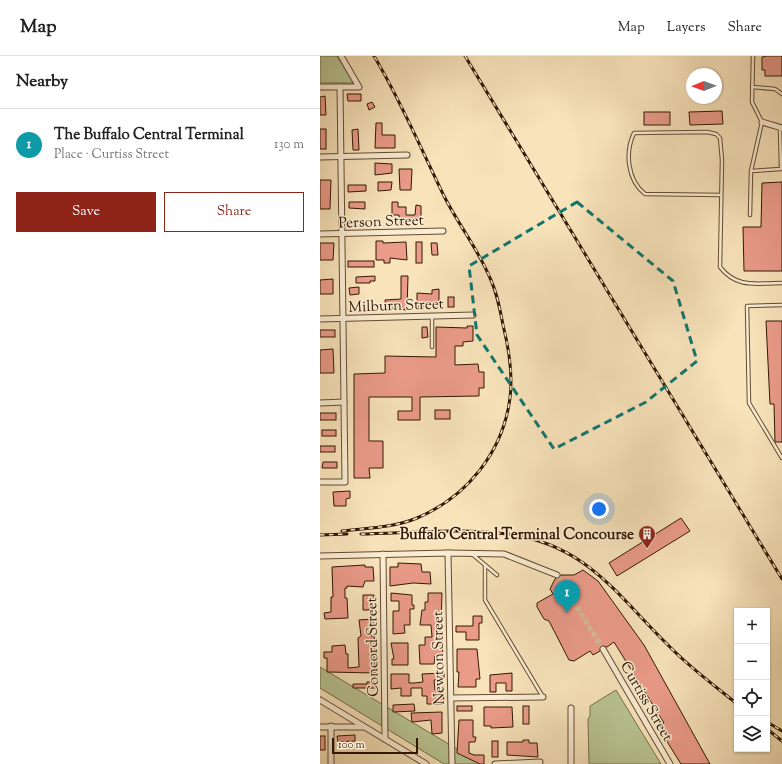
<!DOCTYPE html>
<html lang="en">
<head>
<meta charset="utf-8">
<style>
	:root { --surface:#fff; --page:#f2f2f2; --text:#222; --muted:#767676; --line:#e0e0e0; --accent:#8f2418 }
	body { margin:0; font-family:"Sorts Mill Goudy",serif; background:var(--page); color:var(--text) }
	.controls { position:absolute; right:12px; bottom:12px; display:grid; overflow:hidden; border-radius:0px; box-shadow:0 1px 3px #0004 }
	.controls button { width:36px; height:36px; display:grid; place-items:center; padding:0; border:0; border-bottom:1px solid var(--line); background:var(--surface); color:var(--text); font:20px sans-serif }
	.compass { position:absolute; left:366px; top:12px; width:36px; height:36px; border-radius:50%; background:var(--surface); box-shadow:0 1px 3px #0004; rotate:269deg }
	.scale { position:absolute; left:12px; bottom:10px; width:86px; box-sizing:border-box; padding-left:4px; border:2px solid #331803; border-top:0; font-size:11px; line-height:14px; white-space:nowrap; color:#331803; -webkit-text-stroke:3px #faedd3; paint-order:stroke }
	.you { position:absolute; left:279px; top:453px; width:14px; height:14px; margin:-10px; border:3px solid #fff; border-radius:50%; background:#1a73e8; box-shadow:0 0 0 6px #1a73e833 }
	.badge { display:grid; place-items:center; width:26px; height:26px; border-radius:50%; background:var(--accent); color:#fff; font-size:13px; font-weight:700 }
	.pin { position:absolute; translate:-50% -33px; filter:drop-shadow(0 1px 2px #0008) }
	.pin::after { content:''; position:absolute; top:21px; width:14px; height:12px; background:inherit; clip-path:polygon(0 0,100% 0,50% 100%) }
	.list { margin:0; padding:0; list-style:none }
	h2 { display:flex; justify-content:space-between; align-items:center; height:52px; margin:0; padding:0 16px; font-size:17px }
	h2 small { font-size:13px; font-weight:400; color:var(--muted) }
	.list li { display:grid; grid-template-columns:26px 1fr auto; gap:12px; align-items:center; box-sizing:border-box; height:72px; padding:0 16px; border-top:1px solid var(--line) }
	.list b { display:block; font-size:15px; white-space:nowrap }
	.list p { margin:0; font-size:13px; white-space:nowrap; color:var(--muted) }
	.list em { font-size:13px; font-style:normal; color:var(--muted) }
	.actions { display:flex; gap:8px; padding:12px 16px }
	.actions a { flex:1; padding:9px 0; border:1px solid var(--accent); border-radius:0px; text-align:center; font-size:14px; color:var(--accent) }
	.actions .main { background:var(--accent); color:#fff }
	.icon { flex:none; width:22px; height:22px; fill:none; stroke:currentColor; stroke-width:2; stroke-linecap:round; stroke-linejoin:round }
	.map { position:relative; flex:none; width:462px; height:708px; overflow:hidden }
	header { display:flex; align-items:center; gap:24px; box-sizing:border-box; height:56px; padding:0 20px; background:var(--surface); border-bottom:1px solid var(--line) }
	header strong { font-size:19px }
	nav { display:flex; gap:22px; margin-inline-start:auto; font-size:14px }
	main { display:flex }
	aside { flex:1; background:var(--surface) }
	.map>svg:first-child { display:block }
	.green { fill:#b9c493; stroke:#766e4b }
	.building { fill:#ea9b89; stroke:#331803 }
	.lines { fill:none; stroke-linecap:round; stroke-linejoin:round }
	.minor-tunnel { stroke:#d1ba96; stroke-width:5; stroke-dasharray:5 2.5; stroke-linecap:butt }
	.service-casing { stroke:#644b31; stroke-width:4.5 }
	.minor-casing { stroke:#644b31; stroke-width:7 }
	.service { stroke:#faedd3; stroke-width:2.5 }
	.minor { stroke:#faedd3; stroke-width:5 }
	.rail-casing { stroke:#331803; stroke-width:3 }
	.rail { stroke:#faedd3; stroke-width:1.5; stroke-dasharray:4.5; stroke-linecap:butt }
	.marked { fill:none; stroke:#0f766e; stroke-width:3; stroke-dasharray:8 5; stroke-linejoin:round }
	.labels { text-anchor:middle; stroke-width:3; stroke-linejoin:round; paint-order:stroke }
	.street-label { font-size:15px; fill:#331803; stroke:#faedd3 }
	.poi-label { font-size:15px; font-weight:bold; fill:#331803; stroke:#faedd3; text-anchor:end }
</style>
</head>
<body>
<header>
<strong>Map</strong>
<nav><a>Map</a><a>Layers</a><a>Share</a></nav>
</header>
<main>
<aside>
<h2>Nearby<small></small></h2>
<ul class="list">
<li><span class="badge" style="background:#0f9aa8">1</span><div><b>The Buffalo Central Terminal</b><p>Place · Curtiss Street</p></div><em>130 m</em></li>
</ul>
<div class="actions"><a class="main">Save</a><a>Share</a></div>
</aside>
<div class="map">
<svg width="462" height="708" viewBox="0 0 462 708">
	<rect width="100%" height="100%" fill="#f8e3bb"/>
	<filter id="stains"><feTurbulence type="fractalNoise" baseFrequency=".005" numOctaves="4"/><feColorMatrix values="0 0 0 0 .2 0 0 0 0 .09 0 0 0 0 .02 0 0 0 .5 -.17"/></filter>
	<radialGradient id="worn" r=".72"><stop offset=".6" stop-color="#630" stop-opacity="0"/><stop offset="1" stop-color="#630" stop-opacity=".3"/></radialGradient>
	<g class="green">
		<polygon points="0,0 17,0 34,27 0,27"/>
		<polygon points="0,611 162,708 124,708 0,632"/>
		<polygon points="296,634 341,708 269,708 268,663 270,660 270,650"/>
	</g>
	<g class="building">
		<polygon points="447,0 462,0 462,20 445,20 445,14 442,14 442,1"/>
		<polygon points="27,38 41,38 41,45 28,45"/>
		<polygon points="5,40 6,59 0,59 0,41"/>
		<polygon points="52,46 55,51 49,54 47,48"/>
		<polygon points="402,55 403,68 370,69 369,56"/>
		<rect x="324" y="56" width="26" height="13"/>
		<polygon points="56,67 62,67 62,79 75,79 75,92 55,92"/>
		<rect x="0" y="73" width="6" height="20"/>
		<polygon points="38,73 39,94 33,94 32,74"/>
		<polygon points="55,107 72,108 72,117 55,119"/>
		<polygon points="79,113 92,113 91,134 80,134"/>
		<polygon points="0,124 11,124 10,153 0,153"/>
		<polygon points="58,126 72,126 71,134 58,135"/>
		<polygon points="462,126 462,215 424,215 423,171 441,171 442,127"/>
		<polygon points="28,129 46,129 46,135 28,136"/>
		<polygon points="29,146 45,146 45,153 29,152"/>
		<polygon points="72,146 78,146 78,151 86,151 86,159 95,159 96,149 101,150 101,168 80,169 79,159 72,159"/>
		<polygon points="56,185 63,185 63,187 86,186 87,204 70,202 70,207 64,207 64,204 56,204"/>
		<rect x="96" y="186" width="6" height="21"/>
		<polygon points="0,187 14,187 13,204 0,204"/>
		<polygon points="111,187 117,187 118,199 112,199"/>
		<rect x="28" y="205" width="26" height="6"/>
		<polygon points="55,220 55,225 50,225 50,227 36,227 36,221"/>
		<polygon points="81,220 88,220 87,254 66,252 65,244 81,243"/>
		<polygon points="13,223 13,238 0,238 0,224"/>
		<polygon points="39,231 39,238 30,239 29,232"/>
		<polygon points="119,233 119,251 97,251 97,237 112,238 112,234"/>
		<rect x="128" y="241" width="6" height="10"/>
		<polygon points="446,265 462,265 462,386 455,386 454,348 450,348"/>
		<polygon points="147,270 153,270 153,285 143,286 143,290 135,290 135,309 158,308 159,316 164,316 164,332 159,332 159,340 100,341 100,364 78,364 78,355 92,355 92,341 49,341 49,385 63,385 63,412 49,412 50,422 34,422 34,318 65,317 65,300 116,301 116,271 147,272"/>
		<polygon points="102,271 107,271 108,281 102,282"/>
		<rect x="0" y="274" width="15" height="7"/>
		<polygon points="13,293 14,317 0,317 0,294"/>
		<rect x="115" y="354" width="15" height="9"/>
		<rect x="0" y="357" width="16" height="7"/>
		<rect x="2" y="374" width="14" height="6"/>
		<rect x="0" y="390" width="15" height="6"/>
		<polygon points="3,406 17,406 17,412 2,412"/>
		<polygon points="30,435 30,442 26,443 26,450 14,450 13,436"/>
		<polygon points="361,462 370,475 297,520 289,507"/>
		<polygon points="78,507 101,508 102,516 110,516 111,528 93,527 70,530 70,511 78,511"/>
		<polygon points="45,509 45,511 53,511 54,525 45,525 43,531 27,530 27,532 25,532 25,542 27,542 28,562 5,563 4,557 11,556 11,541 13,541 12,511"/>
		<polygon points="263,514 278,525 324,589 390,708 361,708 338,671 344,667 294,586 287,591 281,590 280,595 273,599 270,595 254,605 249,604 229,565 224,563 217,551 217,547 233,538 230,533 235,523 239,522 241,519 254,519"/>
		<polygon points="71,537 92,539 92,549 94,549 94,553 90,553 90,569 84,569 85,577 73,578 73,555 79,555 79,545 71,545"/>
		<polygon points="108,537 122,537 121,569 123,600 115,600 114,608 100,608 99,589 105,589 105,581 112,581 111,569 100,569 102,554 105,554 105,546 108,546"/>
		<polygon points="43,539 54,539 55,554 43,554"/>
		<polygon points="153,560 162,560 162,567 159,567 159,584 146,584 146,576 136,576 136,570 153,570"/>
		<polygon points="53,563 53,570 51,570 51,580 54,580 55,587 56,587 54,601 56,617 7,616 7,602 4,602 4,596 12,596 12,590 25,589 26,598 28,598 28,612 39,611 38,582 41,580 39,564"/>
		<polygon points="71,587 88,587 88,609 72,609 72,603 74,603"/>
		<polygon points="137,593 157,593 160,623 156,623 156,631 138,631 139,616 137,616"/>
		<polygon points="124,617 124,623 114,624 115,634 123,633 124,648 107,648 107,640 102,640 102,632 91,632 91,640 81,640 81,632 71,633 71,618 89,618 89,627 94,627 103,626 102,618"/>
		<polygon points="192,617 192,635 186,635 186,627 176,627 176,636 170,636 170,619"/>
		<polygon points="47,626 55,626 55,632 33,632 33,628 47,628"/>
		<polygon points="94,648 95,655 73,656 73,649"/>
		<rect x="137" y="650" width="15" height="5"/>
		<rect x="203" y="650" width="6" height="18"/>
		<polygon points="164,651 192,651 193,671 171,672 171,670 164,670"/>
		<polygon points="122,656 122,677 112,678 111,664 92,666 91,657"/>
		<polygon points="139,664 153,664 153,681 156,681 155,686 149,686 149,697 154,699 164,699 164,708 160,708 137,697"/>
		<polygon points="35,679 35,685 18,686 17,680"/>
		<rect x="0" y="680" width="5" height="14"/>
		<polygon points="203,684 209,684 209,687 217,687 218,701 187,699 187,686 203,686"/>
		<rect x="172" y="685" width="6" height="16"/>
	</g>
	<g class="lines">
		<polyline class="minor-tunnel" points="237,519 283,593"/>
		<defs>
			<g id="service">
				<polyline points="433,0 432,46 442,66 431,115 461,113 460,72"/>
				<polyline points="432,31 455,33 462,38"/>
				<path d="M401,139L325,138C307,124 305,96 314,77L387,76L396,78L400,82L402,104L400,211C417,233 437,227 462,227"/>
				<polyline points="430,159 431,115"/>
				<polyline points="462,249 427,250 429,347 462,402"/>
				<polyline points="112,291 112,261"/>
				<polyline points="152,498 177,519"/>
				<polyline points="165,509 165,544 223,641"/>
			</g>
			<g id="minor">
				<polyline points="0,31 39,31 21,0"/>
				<polyline points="442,66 462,72"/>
				<polyline points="0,101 87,99"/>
				<polyline points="0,178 123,175"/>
				<polyline points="0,263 153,259"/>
				<polyline points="0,347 24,346"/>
				<polyline points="0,426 25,426 20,31"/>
				<polyline points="128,497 132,708"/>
				<polyline points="63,498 65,683"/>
				<polyline points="0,500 128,497 184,498 237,519"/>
				<polyline points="283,593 350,708"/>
				<polyline points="131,642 223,641"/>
				<polyline points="0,644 106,708"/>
				<polyline points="11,670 11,708"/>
				<polyline points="0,671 43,671"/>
				<polyline points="175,708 220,706"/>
				<polyline points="251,708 251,652"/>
			</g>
		</defs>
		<use href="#service" class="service-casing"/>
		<use href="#minor" class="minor-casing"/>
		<use href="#service" class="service"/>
		<use href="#minor" class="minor"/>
		<defs>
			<g id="rail">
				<polyline points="145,0 462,523"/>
				<path d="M22,475C46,472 73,472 97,462C147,441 183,396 190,342C193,318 189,293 183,269C180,253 177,237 170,222C158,193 138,168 124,140C101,93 81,45 54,0"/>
				<path d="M41,478C88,477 141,472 187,478C266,488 296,538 348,589C369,611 394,629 417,648"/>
				<polyline points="0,479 27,478"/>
				<polyline points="447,666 462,675"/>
				<polyline points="447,673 462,685"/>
			</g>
		</defs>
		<use href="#rail" class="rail-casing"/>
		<use href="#rail" class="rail"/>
	</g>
	<path class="marked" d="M257,146L353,225L377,305L326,346L234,393L157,279L149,210Z"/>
	<defs>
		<symbol id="building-pin" viewBox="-11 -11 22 30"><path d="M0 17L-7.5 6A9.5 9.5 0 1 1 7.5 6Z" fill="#8f2418" stroke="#faedd3"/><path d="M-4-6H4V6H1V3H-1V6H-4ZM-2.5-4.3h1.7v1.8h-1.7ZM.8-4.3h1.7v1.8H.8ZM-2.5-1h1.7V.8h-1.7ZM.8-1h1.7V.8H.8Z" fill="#fff"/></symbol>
	</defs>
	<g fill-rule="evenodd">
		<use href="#building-pin" x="317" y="468" width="20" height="27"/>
	</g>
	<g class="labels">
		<g class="street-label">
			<text transform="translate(61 165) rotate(-2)" y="5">Person Street</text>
			<text transform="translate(76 249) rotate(-2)" y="5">Milburn Street</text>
			<text transform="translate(52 591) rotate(-91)" y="5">Concord Street</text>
			<text transform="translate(118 602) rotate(-91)" y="5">Newton Street</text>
			<text transform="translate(327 645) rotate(60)" y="5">Curtiss Street</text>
		</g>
		<g class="poi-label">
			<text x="314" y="483">Buffalo Central Terminal Concourse</text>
		</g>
	</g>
	<rect width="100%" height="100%" filter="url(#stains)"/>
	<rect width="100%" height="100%" fill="url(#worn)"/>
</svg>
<div class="controls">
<button>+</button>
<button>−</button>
<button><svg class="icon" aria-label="locate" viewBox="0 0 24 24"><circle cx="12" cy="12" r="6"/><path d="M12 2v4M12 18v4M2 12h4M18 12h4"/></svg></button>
<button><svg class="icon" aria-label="layers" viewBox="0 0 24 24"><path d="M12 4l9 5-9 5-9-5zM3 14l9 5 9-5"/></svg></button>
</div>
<svg class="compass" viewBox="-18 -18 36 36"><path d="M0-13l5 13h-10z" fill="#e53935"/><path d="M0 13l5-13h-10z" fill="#767676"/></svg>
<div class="scale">100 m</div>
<div class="you"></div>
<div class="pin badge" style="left:247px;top:557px;background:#0f9aa8">1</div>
</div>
</main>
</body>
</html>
